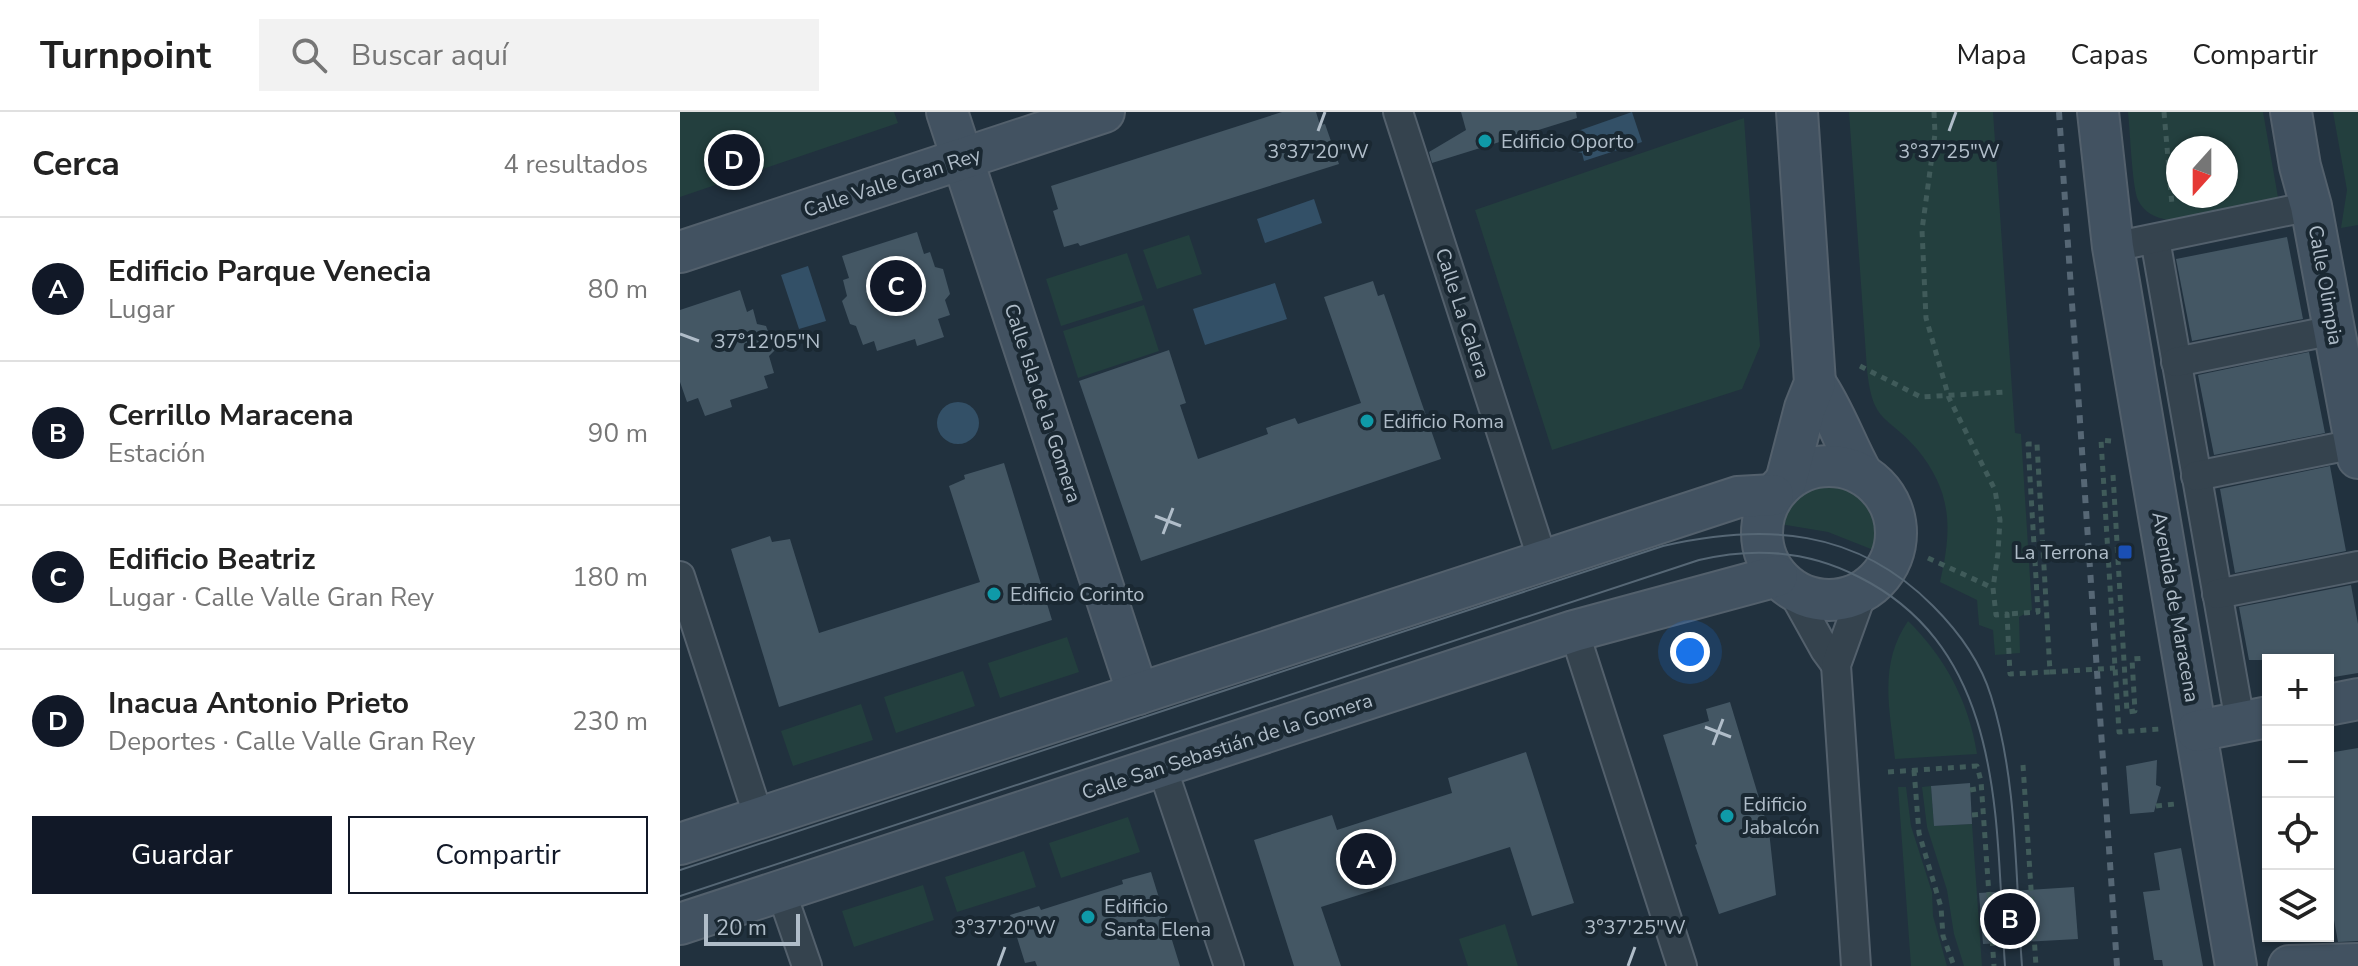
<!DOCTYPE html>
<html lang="es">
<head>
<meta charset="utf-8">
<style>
	:root { --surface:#fff; --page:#f2f2f2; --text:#222; --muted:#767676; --line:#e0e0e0; --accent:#111827 }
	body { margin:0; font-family:"Nunito Sans",sans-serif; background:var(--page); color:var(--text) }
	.controls { position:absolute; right:24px; bottom:24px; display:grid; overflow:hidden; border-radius:0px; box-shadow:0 2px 6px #0004 }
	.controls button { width:72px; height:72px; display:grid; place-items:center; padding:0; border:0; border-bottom:2px solid var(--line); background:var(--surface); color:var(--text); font:40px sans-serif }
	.compass { position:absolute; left:1486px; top:24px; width:72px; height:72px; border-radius:50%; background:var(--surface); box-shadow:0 2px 6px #0004; rotate:201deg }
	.scale { position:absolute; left:24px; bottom:20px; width:96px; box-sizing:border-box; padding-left:8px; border:4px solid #b0bdc9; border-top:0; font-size:22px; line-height:28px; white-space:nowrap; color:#b0bdc9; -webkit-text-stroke:6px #1a2832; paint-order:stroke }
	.you { position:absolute; left:1010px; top:540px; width:28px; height:28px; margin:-20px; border:6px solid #fff; border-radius:50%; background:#1a73e8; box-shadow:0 0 0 12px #1a73e833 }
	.badge { display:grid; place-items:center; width:52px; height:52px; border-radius:50%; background:var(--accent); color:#fff; font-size:26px; font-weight:700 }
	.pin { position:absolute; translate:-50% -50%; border:4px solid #fff; box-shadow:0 2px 8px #0006 }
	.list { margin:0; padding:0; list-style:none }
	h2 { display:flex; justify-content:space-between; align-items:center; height:104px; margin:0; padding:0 32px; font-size:34px }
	h2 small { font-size:26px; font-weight:400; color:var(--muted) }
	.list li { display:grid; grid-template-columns:52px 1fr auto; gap:24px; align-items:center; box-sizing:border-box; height:144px; padding:0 32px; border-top:2px solid var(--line) }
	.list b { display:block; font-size:30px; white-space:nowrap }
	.list p { margin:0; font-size:26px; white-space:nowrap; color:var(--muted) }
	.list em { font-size:26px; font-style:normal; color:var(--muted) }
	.actions { display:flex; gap:16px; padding:24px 32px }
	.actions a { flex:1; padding:18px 0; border:2px solid var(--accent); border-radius:0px; text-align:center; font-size:28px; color:var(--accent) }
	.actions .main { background:var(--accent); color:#fff }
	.icon { flex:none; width:44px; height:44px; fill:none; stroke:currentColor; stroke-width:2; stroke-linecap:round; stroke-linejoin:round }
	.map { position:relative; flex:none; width:1678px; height:854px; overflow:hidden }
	header { display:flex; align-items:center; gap:48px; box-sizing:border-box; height:112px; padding:0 40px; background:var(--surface); border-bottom:2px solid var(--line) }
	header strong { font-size:38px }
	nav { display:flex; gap:44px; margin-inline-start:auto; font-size:28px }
	.search { width:560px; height:72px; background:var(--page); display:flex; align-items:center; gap:20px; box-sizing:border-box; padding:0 28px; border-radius:0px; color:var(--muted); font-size:30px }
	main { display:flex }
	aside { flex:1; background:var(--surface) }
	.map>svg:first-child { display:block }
	.green { fill:#233f3e; fill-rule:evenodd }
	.water { fill:#335067 }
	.building { fill:#445764 }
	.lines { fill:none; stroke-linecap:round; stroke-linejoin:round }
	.street-casing { stroke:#53606c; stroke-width:32 }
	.secondary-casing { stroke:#53606c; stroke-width:44 }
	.path { stroke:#405b5a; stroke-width:5; stroke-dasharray:6 6; stroke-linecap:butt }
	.street { stroke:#35434e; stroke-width:28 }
	.secondary { stroke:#425261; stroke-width:40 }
	.tram { stroke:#566775; stroke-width:2 }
	.rail { stroke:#566775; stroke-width:6; stroke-dasharray:8 8; stroke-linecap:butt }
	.path-bridge { stroke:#405b5a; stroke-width:5; stroke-dasharray:6 6; stroke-linecap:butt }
	.ticks { fill:none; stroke:#b0bdc9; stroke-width:3 }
	.culture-dot { fill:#0f9aa8; stroke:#1a2832; stroke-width:3 }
	.transit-dot { fill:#1a4fb4; stroke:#1a2832; stroke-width:3 }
	.labels { text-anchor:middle; stroke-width:8; stroke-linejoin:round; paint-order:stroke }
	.poi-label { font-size:20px; fill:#b0bdc9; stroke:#1a2832; text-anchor:start }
	.street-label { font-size:20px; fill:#b0bdc9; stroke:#1a2832 }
	.ticks-label { font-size:20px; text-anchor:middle; fill:#b0bdc9; stroke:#1a2832; stroke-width:8; stroke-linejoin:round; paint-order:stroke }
</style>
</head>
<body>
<header>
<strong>Turnpoint</strong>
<div class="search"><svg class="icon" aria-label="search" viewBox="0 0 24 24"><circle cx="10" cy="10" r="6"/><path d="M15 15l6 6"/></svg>Buscar aquí</div>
<nav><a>Mapa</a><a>Capas</a><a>Compartir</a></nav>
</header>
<main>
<aside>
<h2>Cerca<small>4 resultados</small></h2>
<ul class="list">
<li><span class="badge">A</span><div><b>Edificio Parque Venecia</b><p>Lugar</p></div><em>80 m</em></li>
<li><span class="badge">B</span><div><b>Cerrillo Maracena</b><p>Estación</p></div><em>90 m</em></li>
<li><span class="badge">C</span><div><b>Edificio Beatriz</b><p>Lugar · Calle Valle Gran Rey</p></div><em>180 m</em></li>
<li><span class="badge">D</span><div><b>Inacua Antonio Prieto</b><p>Deportes · Calle Valle Gran Rey</p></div><em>230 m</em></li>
</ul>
<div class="actions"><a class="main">Guardar</a><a>Compartir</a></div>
</aside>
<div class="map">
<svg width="1678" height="854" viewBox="0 0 1678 854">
	<rect width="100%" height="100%" fill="#21313e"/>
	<g class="green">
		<polygon points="0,0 214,0 218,11 0,85"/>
		<path d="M1169,0H1313L1335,321L1341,322L1352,498L1339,505L1340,541L1315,543L1313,518L1299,513L1297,488L1260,470C1272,418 1273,381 1237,337C1207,302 1193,313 1187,258Z"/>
		<path d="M1448,0H1583L1599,91C1565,99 1477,129 1458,88C1452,74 1450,18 1448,0ZM1498,36H1546V84H1498Z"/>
		<polygon points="1653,0 1678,0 1678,113 1661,116 1667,78"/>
		<polygon points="1064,6 1080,234 1062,277 872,338 795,98"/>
		<polygon points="509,123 522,162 477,177 463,138"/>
		<polygon points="447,141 463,188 381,214 366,167"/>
		<polygon points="464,193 479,239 398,266 383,219"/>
		<path d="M1150,372C1184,379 1207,402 1196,439L1148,420L1100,412C1107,387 1125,376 1150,372Z"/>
		<path d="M1228,509C1265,545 1289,590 1297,642L1215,647C1210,597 1198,553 1228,509Z"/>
		<polygon points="387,525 399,560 320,586 308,551"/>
		<polygon points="283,559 295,594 216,621 204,585"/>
		<polygon points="181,592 193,628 113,654 101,619"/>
		<polygon points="1251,674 1254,714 1292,712 1302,854 1284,854 1274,822 1267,778 1247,715 1242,675"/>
		<polygon points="1218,675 1226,675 1231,714 1252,780 1253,804 1267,854 1231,854"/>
		<polygon points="448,705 460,740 381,766 369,731"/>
		<polygon points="344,739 356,775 277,800 265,765"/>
		<polygon points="243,773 254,808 174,835 162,799"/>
		<polygon points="825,812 838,854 788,854 779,827"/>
	</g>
	<g class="water">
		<polygon points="952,0 962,30 904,49 902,41 893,39 892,30 897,26 895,20"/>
		<polygon points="634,87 642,111 585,131 577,107"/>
		<polygon points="128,154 146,209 119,217 101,163"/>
		<polygon points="595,171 607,207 525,233 513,197"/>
		<circle cx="278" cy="311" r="21"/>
	</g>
	<g class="building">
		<polygon points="602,0 636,0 640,13 645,12 659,52 400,134 398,131 384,135 373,99 378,97 371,74"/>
		<polygon points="781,0 896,0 897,6 752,51 749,40 786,18"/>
		<polygon points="237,120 244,142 250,140 255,155 263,157 270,182 265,188 270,203 258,207 264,225 237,234 235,227 197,239 194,229 183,233 176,214 170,212 162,189 167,184 163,168 169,166 162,144"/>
		<polygon points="1607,125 1623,207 1512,229 1496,147"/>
		<polygon points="693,169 698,184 704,182 761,347 461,449 399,269 489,238 506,291 500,293 518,347 588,322 586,316 615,306 618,312 681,291 644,185"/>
		<polygon points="60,178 67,200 73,197 77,212 86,214 95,238 89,244 94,261 84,264 88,276 50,288 52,295 25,304 18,286 7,290 0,270 0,198"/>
		<polygon points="1629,240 1645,321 1534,343 1518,263"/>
		<polygon points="324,351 372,508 99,595 51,437 90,424 92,430 110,427 139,521 300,470 269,374 285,367 284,363"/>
		<polygon points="1650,354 1666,439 1555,461 1540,377"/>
		<polygon points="1671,473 1678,512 1678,561 1648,566 1648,548 1569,548 1559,495"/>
		<polygon points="1050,590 1089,719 1096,783 1039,802 1015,733 1017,732 983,623 1029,609 1026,597"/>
		<polygon points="1678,636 1678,829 1658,830 1648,775 1648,641"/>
		<polygon points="846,640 894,791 852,804 830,735 641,795 661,854 614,854 574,728 652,703 657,718 772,681 768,666"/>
		<polygon points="1477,648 1476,673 1481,675 1474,700 1450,702 1446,654"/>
		<polygon points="1290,671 1292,712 1254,714 1251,674"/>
		<polygon points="1501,736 1517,821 1523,854 1483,854 1482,848 1474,848 1463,780 1480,778 1474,741"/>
		<polygon points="471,760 500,854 357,854 355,849 345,851 330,803 359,794 361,798 443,772 442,768"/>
		<polygon points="1394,775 1398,827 1303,832 1299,781"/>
	</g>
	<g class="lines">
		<defs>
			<g id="street">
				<polyline points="718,0 863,449"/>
				<polyline points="1475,127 1560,610"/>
				<polyline points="1433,135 1631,94"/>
				<polyline points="1496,250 1654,218"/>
				<polyline points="1516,364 1675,332"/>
				<polyline points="0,464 79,706"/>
				<polyline points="1111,477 1145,538 1156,553"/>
				<polyline points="1537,482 1678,454"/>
				<polyline points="894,519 1002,854"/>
				<polyline points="482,655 549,854"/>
				<polyline points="101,779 127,854"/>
				<polyline points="1176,854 1156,553 1182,481"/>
			</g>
			<g id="secondary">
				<polyline points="267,0 458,582"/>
				<polyline points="1418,0 1433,135 1556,854"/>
				<polyline points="1611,0 1620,54 1631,94 1678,346"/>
				<polyline points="0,140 424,0"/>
				<path d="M1135,271C1155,300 1165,332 1182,362"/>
				<circle cx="1149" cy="421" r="67"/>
				<polyline points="1106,369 1125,296 1135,271 1117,0"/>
				<polyline points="1648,593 1678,587"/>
				<polyline points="1517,619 1588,605"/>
				<polyline points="0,732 1058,385 1093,383"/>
				<polyline points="0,812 894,519 1097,464"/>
				<polyline points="1609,854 1678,852"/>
			</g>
		</defs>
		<use href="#street" class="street-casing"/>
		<use href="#secondary" class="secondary-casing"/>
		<g class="path">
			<polyline points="1254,0 1255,22 1242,118 1246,206 1269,286 1315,378 1320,408 1318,441 1313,476 1316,503 1327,502 1330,562 1370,560 1357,332 1348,332 1358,500 1327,502"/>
			<polyline points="1484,0 1492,93"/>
			<polyline points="1180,254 1241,285 1325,280"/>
			<polyline points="1431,329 1421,328 1439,620 1480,617"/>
			<polyline points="1433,363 1447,600 1455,599 1452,547 1466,546"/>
			<polyline points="1248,446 1313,476"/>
			<polyline points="1343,653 1356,854"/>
			<polyline points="1234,658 1239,721 1261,795 1263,824 1274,854"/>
			<polyline points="1208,660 1297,654 1301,669 1314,854"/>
			<polyline points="1290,678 1302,676"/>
			<polyline points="1476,694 1495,692"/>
			<polyline points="1292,703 1304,702"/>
		</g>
		<use href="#street" class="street"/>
		<use href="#secondary" class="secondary"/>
		<g class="tram">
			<path d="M0,758L983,434C1084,411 1176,416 1253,494C1279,520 1300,548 1311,584C1338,670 1335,764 1342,854"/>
			<path d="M0,784L1019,448C1074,435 1129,439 1179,465C1328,540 1315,713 1325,854"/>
		</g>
		<polyline class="rail" points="1379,0 1437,854"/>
		<polyline class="path-bridge" points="1370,560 1435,556"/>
	</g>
	<path class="ticks" d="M638,19L645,0M1269,19L1276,0M0,222L19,229M475,404L501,414M483,422L493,396M1025,615L1051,625M1033,633L1043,607M318,854L325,835M948,854L955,835"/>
	<g class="culture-dot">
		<circle cx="805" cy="29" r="8"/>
		<circle cx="687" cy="309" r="8"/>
		<circle cx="314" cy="482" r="8"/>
		<circle cx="1047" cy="704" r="8"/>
		<circle cx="408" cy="805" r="8"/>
	</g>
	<rect class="transit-dot" x="1437" y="432" width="16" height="16" rx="4"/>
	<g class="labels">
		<g class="poi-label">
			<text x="821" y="36">Edificio Oporto</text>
			<text x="703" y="316">Edificio Roma</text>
			<text x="1429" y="447" text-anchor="end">La Terrona</text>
			<text x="330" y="489">Edificio Corinto</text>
			<text x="1063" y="699">Edificio<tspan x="1063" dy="23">Jabalcón</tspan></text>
			<text x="424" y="801">Edificio<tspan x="424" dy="23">Santa Elena</tspan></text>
		</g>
		<g class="street-label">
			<text transform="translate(212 70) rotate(-18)" y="7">Calle Valle Gran Rey</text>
			<text transform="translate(1646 173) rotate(80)" y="7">Calle Olimpia</text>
			<text transform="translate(783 201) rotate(72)" y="7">Calle La Calera</text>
			<text transform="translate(363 291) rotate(72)" y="7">Calle Isla de la Gomera</text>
			<text transform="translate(1496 495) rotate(80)" y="7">Avenida de Maracena</text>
			<text transform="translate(547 634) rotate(-18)" y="7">Calle San Sebastián de la Gomera</text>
		</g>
	</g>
	<g class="ticks-label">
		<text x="638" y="46">3°37'20"W</text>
		<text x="1269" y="46">3°37'25"W</text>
		<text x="87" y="236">37°12'05"N</text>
		<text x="325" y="822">3°37'20"W</text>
		<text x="955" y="822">3°37'25"W</text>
	</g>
</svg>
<div class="controls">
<button>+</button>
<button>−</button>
<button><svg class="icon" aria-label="locate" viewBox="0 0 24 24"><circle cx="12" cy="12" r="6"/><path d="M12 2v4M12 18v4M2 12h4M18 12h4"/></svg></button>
<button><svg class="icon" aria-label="layers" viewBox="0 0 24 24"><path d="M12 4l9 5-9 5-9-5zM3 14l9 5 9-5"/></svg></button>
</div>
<svg class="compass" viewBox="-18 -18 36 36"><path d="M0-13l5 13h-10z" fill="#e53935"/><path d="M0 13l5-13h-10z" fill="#767676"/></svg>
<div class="scale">20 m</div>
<div class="you"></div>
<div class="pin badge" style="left:686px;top:747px">A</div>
<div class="pin badge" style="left:1330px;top:807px">B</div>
<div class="pin badge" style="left:216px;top:174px">C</div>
<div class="pin badge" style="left:54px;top:48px">D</div>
</div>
</main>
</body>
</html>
